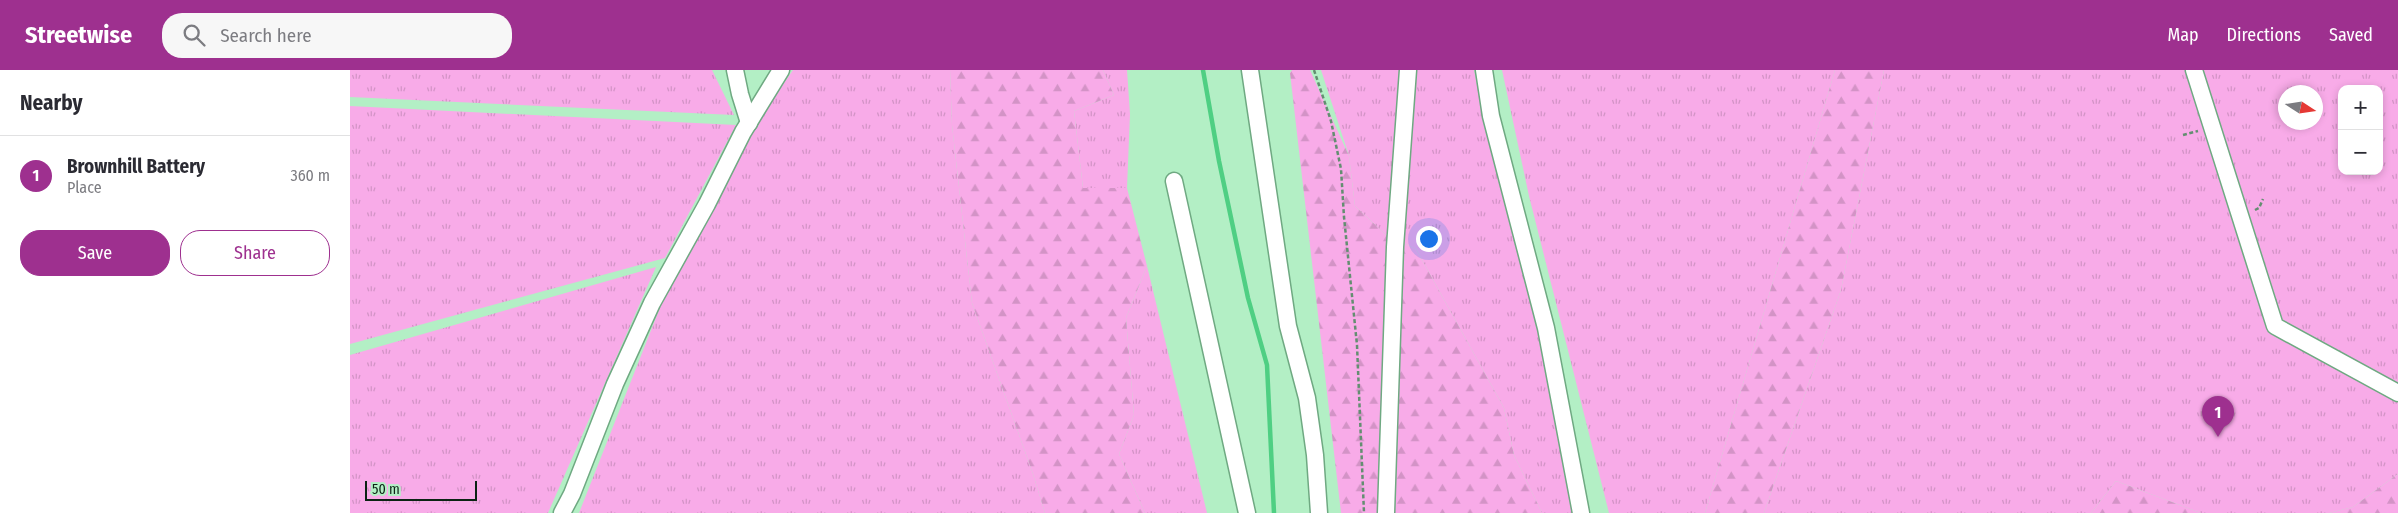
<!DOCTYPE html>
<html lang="en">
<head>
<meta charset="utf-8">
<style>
	:root { --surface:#fff; --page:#f7f7f7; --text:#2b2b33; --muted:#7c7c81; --line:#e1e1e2; --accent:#9e308f }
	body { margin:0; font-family:"Fira Sans Condensed",sans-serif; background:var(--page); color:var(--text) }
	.controls { position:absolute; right:15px; top:15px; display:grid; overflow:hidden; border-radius:10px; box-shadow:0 2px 8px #0003 }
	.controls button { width:45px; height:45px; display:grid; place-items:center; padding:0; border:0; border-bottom:1px solid var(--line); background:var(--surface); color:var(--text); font:25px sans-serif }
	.compass { position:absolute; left:1928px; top:15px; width:45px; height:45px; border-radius:50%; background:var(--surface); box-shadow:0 2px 8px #0003; rotate:102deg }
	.scale { position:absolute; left:15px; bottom:12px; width:112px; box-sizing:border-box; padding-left:5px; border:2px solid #0b2314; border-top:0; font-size:14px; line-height:18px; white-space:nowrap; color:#0b2314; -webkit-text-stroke:4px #b3efc5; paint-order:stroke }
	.you { position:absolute; left:1078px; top:168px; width:18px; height:18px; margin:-12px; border:4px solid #fff; border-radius:50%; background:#1a73e8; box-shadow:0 0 0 8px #1a73e833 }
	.badge { display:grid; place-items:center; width:32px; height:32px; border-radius:50%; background:var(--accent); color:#fff; font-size:16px; font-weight:700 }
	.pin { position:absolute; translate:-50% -41px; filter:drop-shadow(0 1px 2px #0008) }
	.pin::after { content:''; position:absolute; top:26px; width:18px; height:15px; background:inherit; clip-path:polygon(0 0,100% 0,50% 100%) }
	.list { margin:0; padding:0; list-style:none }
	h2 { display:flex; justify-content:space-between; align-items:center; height:65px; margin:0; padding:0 20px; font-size:21px }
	h2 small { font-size:16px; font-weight:400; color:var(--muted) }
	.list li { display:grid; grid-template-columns:32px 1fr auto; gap:15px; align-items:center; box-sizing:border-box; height:80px; padding:0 20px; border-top:1px solid var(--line) }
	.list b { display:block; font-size:19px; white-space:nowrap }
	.list p { margin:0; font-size:16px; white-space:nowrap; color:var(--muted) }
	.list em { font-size:16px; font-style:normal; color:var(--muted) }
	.actions { display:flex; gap:10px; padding:15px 20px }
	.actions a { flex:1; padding:11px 0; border:1px solid var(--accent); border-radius:20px; text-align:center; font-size:18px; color:var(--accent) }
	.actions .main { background:var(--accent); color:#fff }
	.icon { flex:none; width:28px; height:28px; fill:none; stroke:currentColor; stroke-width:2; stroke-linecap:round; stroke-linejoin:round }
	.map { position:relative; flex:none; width:2048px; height:443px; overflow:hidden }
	header { display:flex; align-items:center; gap:30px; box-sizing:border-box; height:70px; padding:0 25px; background:var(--accent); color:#fff }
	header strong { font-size:24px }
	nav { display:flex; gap:28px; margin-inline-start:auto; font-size:18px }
	.search { width:350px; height:45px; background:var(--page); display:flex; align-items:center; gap:12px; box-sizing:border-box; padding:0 18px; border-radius:20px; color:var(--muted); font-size:19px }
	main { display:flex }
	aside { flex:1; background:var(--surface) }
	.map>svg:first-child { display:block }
	.grass { fill:url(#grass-tufts); fill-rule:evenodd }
	.forest { fill:url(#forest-firs) }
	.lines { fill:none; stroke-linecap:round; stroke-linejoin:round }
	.stream { stroke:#4fcf83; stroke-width:4.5 }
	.minor-casing { stroke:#6fa982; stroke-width:19 }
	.path { stroke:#638e71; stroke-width:2.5; stroke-dasharray:4 2.5; stroke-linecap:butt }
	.minor { stroke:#fff; stroke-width:16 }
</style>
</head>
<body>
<header>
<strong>Streetwise</strong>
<div class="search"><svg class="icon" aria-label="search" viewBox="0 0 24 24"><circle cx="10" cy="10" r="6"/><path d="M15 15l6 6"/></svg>Search here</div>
<nav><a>Map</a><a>Directions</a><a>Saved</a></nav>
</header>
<main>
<aside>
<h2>Nearby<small></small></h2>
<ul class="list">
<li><span class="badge">1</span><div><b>Brownhill Battery</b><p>Place</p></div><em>360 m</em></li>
</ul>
<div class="actions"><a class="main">Save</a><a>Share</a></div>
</aside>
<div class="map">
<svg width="2048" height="443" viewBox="0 0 2048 443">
	<defs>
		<pattern id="grass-tufts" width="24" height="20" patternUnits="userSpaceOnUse" patternTransform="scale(1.25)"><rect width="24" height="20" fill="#f8abe8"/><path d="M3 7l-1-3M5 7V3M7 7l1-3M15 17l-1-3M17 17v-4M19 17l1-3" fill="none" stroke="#d393c6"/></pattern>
		<pattern id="forest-firs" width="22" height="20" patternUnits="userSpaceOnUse" patternTransform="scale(1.25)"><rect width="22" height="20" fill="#f8abe8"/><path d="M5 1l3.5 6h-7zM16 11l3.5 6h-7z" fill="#d393c6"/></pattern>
	</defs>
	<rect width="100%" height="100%" fill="#b3efc5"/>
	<g class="grass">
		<polygon points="0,0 362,0 384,45 0,27"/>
		<polygon points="443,0 600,0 602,55 622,233 683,404 695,443 229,443 311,235 406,53"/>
		<polygon points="753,0 777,0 780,44 777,118 733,118 724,41 764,25"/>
		<polygon points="971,0 1124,0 1135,57 1190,267 1225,443 1192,443 1164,385 1154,338 1066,179 1035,164 1005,136 999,86"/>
		<polygon points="1152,0 1485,0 1355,443 1259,443 1179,126"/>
		<path d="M1534,0H2048V404L2003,437L1979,443H1851L1766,411L1741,443H1414L1491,220ZM1992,19H2029V101H1992ZM1936,22H1966V52H1936Z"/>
		<polygon points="0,36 386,55 315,188 0,274"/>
		<polygon points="797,196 857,443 795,443 769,384 784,345 776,248"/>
		<polygon points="306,197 198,443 0,443 0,285"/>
	</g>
	<g class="forest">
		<polygon points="600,0 753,0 764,25 724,41 733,118 777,118 797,196 776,248 784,345 769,384 795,443 695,443 683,404 622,233 602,55"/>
		<polygon points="942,0 960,0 999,86 1005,136 1035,164 1066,179 1154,338 1164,385 1192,443 991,443 940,3"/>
		<polygon points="1485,0 1534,0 1491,220 1414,443 1355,443"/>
		<polygon points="2048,404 2048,443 1979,443 2003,437"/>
		<polygon points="1766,411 1851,443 1741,443"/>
	</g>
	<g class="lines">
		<polyline class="stream" points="853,0 869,91 898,228 917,295 924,443"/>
		<defs>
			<g id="minor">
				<polyline points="385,0 390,24 399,53"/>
				<polyline points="900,0 938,256 957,328 965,385 969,443"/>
				<polyline points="1134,0 1141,46 1196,258 1231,443"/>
				<polyline points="1844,0 1925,256 2048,323"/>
				<polyline points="824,111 897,443"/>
				<polyline points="212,443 222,424 265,314 302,233 357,134 393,62 431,0"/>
				<polyline points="1036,443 1045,177 1058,0"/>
			</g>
		</defs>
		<use href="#minor" class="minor-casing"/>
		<g class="path">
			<polyline points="964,0 981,51 991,99 994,147 1007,275 1014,443"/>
			<polyline points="1833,65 1848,61"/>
			<polyline points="1905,140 1909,138 1913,129"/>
		</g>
		<use href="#minor" class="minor"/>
	</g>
</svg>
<div class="controls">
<button>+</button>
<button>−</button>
</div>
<svg class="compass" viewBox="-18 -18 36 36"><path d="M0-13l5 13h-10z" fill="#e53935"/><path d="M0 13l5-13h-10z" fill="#7c7c81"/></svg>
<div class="scale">50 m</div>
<div class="you"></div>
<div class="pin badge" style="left:1868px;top:367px">1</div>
</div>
</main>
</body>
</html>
